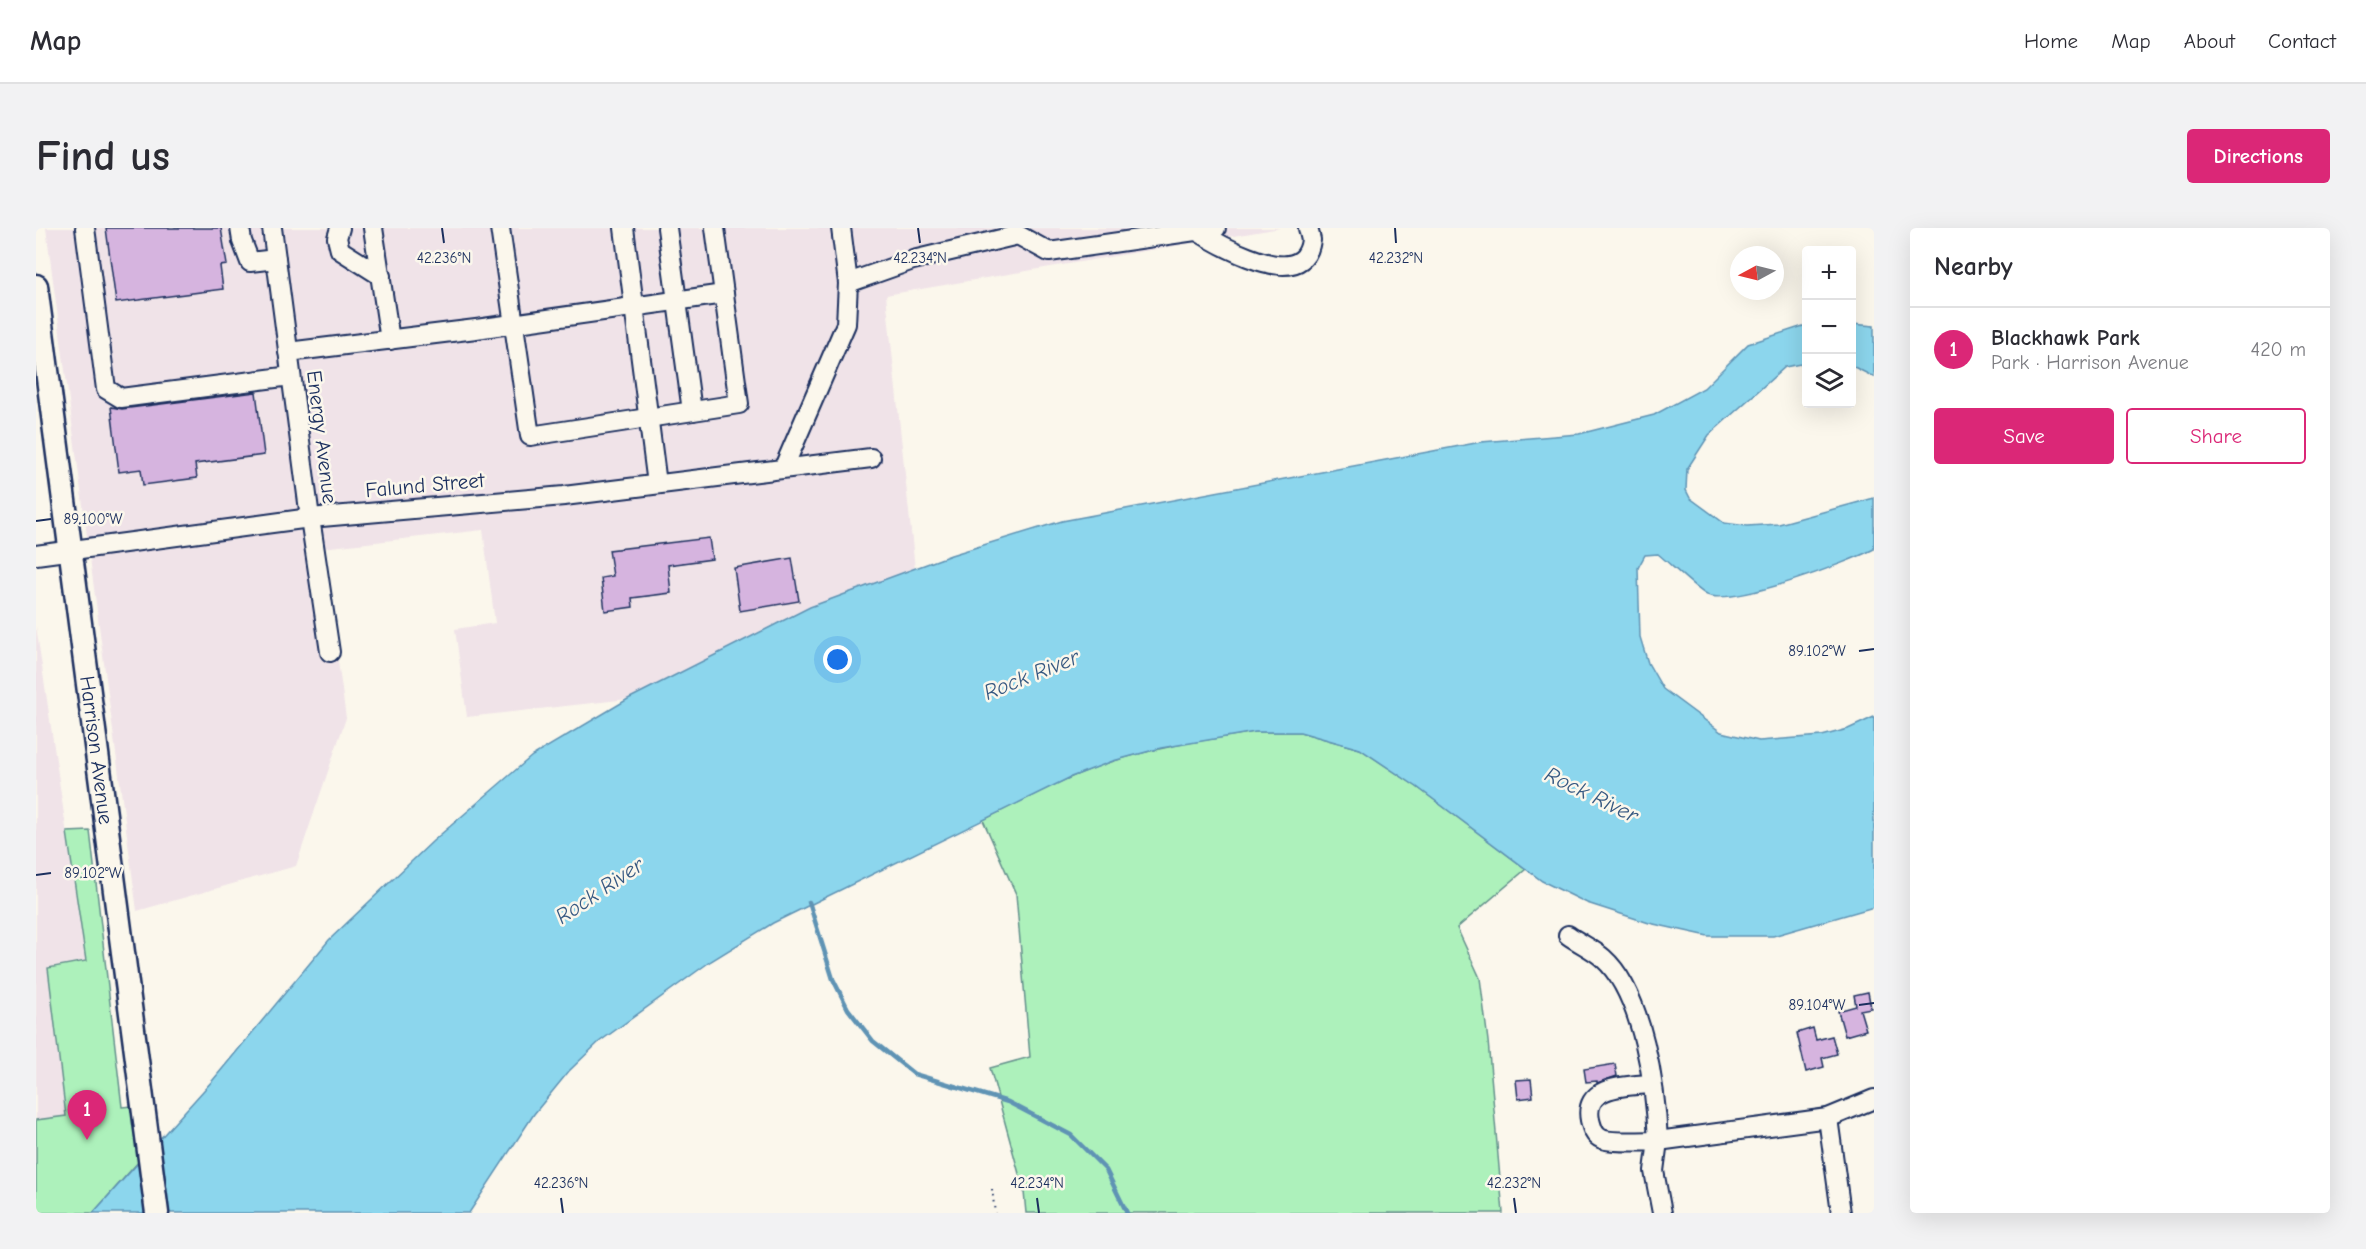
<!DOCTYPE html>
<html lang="en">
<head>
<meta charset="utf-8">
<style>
	:root { --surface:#fff; --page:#f2f2f3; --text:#2b2b33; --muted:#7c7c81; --line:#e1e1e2; --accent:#db2777 }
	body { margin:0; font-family:"Comic Neue",sans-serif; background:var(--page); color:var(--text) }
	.controls { position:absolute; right:18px; top:18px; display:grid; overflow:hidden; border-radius:6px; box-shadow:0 6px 24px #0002 }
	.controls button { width:54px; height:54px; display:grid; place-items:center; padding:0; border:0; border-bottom:2px solid var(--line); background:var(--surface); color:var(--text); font:30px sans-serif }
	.compass { position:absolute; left:1694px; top:18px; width:54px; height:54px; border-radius:50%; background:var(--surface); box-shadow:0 6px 24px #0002; rotate:263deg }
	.you { position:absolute; left:802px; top:432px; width:21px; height:21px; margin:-15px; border:4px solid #fff; border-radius:50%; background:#1a73e8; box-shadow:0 0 0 9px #1a73e833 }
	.badge { display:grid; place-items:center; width:39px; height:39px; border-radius:50%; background:var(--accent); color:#fff; font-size:20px; font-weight:700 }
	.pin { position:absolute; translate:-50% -50px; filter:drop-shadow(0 2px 3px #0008) }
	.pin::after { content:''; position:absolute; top:32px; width:21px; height:18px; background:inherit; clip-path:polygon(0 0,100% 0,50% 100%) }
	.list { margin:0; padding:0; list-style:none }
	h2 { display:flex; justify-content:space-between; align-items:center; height:78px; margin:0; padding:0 24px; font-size:26px }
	h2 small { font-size:20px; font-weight:400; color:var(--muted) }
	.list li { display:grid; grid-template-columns:39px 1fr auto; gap:18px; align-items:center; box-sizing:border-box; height:84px; padding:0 24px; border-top:2px solid var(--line) }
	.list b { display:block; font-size:22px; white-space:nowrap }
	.list p { margin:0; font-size:20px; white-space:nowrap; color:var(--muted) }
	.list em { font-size:20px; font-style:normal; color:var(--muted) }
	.actions { display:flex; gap:12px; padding:18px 24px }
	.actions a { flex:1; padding:14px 0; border:2px solid var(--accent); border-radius:6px; text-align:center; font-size:21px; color:var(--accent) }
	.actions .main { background:var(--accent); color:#fff }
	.icon { flex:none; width:33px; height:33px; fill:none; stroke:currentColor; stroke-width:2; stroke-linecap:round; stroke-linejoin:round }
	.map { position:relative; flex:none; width:1838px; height:985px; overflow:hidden; border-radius:6px }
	header { display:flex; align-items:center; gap:36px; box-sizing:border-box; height:84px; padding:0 30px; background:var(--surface); border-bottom:2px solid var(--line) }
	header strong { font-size:28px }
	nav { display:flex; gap:33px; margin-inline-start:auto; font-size:21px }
	.intro { display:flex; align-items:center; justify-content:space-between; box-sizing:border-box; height:144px; padding:0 36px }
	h1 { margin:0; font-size:42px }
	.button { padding:15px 27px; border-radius:6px; background:var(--accent); color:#fff; font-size:21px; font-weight:700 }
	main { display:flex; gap:36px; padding:0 36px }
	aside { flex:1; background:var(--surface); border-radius:6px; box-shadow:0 6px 24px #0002 }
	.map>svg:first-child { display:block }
	.built { fill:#f0e3e8 }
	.green { fill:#adf1bb; stroke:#64908c; stroke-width:1.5 }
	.water { fill:#8cd6ed; stroke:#5f93b4; stroke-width:1.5 }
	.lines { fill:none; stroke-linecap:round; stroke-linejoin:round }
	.stream { stroke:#5f93b4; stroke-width:4.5 }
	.building { fill:#d6b4df; stroke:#1b2f5e; stroke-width:1.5 }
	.minor-casing { stroke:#1b2f5e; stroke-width:22 }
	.major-casing { stroke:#1b2f5e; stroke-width:27 }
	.path { stroke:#1b2f5e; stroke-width:2; stroke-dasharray:1.5 4.5; stroke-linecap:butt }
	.minor { stroke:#fbf7ec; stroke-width:18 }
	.major { stroke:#fbf7ec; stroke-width:22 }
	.ticks { fill:none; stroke:#1b2f5e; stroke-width:2 }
	.labels { text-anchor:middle; stroke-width:5; stroke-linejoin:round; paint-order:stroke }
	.street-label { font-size:21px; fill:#1b2f5e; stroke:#fbf7ec }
	.water-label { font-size:22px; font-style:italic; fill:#375982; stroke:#fbf7ec }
	.ticks-label { font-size:15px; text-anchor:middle; fill:#1b2f5e; stroke:#fbf7ec; stroke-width:5; stroke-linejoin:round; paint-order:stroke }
</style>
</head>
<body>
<header>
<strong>Map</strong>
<nav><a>Home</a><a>Map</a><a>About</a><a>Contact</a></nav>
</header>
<div class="intro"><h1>Find us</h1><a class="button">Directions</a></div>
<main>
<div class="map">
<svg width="1838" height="985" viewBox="0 0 1838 985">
	<rect width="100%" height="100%" fill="#fbf7ec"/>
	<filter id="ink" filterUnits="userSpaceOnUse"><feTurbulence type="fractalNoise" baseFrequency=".0167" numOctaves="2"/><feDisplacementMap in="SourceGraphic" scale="12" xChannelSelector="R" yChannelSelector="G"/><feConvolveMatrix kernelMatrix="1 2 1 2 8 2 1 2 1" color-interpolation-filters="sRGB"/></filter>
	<g filter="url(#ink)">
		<g class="built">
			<polygon points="10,0 1244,0 850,67 879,341 774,379 592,471 431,489 419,401 459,395 447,302 286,320 310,490 260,638 101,683"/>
			<polygon points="0,398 50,734 12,740 30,888 0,892"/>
		</g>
		<g class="green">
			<path d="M1219,504H1264L1324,521L1381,559L1490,641L1421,700L1444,750L1452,813L1467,985H990L988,964L954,840L994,829L980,666L947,592C990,571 1033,547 1078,533C1124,518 1172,512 1219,504Z"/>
			<polygon points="54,603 86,879 97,878 104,932 57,985 0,985 0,892 30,888 12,740 50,733 31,604"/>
		</g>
		<g class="water">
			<polygon points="1816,96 1838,98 1838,149 1816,138"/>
			<path d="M1770,97V135L1749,139L1673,207L1651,241L1650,262L1654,270L1688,295L1711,298L1743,296L1838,270V321C1811,335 1698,378 1671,367C1662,363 1632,334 1622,326L1609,327L1602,340L1604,409L1612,435L1627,461L1685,504L1723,513L1786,508L1812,501L1838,489V679L1737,708H1672L1613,695L1551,675L1506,653L1381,559L1324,521L1264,504H1219L1125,520L1077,533L1035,549L737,695L675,733L563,814L533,843L498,886L433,985H57L177,852L293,712L397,613L496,528L592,471L774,379L915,327L1026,293L1445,214L1543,206L1618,187L1668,160L1712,116Z"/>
		</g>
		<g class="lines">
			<polyline class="stream" points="773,674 797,751 812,781 837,813 878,846 972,874 1035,907 1070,942 1091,985"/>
		</g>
		<g class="building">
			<polygon points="70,0 185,0 191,37 184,38 187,61 80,75"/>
			<polygon points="220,164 228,227 159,236 161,250 107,257 105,241 83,244 75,179 86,181"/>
			<polygon points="673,310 676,331 632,337 635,365 596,370 597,379 569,383 565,350 577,348 573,322"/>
			<polygon points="756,330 763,373 704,383 698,340"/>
			<polygon points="1832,764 1835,780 1824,782 1830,802 1809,808 1802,783 1820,778 1818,767"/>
			<polygon points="1777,800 1780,812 1796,808 1801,826 1786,830 1788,839 1770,844 1761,805"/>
			<polygon points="1579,836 1581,848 1561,855 1561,853 1550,854 1548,841"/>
			<polygon points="1495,851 1497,869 1482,871 1480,852"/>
		</g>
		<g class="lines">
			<defs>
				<g id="minor">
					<polyline points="49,0 70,161 85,170 255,148"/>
					<polyline points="204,0 206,13 214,34 240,31"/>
					<polyline points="236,0 274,290 294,424"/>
					<polyline points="304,0 301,10 304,22 345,48"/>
					<polyline points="337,0 354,112"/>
					<polyline points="464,0 494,208 703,176 679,0"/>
					<polyline points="588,0 621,256"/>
					<polyline points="631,0 656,183"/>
					<path d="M1161,3C1182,16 1242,50 1265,32C1272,27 1274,19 1275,12L1272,0"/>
					<polyline points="812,55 877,32 982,7 1013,24 1180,0"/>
					<polyline points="252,124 440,101 688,66"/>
					<polyline points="748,239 810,96 812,55 805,0"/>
					<polyline points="0,327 274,290 528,268 835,230"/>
					<path d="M1532,707C1543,715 1557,721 1567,730C1607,765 1620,862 1622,913L1792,890L1838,871"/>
					<path d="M1615,856C1591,858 1547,857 1554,892C1556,900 1558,908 1566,911C1575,915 1610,913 1622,913L1618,943L1626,985"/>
					<polyline points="1792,890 1805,985"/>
				</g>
				<g id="major">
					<path id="s1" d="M0,58L121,985"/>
				</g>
			</defs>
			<use href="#minor" class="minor-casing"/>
			<use href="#major" class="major-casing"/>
			<polyline class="path" points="956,961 959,985"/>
			<use href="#minor" class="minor"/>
			<use href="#major" class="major"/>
		</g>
	</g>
	<path class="ticks" d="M406,0L408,15M882,0L884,15M1359,0L1360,15M0,293L15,291M1823,423L1838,421M0,647L15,645M1823,777L1838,775M525,970L527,985M1001,970L1003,985M1478,970L1480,985"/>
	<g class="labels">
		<g class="street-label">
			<text transform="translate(286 209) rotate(83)" y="7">Energy Avenue</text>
			<text transform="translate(389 257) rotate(-5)" y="7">Falund Street</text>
			<text dy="7" stroke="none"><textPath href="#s1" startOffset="468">Harrison Avenue</textPath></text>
		</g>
		<g class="water-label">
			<text transform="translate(995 446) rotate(-22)" y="8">Rock River</text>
			<text transform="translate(1556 566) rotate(26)" y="8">Rock River</text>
			<text transform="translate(563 662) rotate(-34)" y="8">Rock River</text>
		</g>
	</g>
	<g class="ticks-label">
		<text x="408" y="35">42.236°N</text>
		<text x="884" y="35">42.234°N</text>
		<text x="1360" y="35">42.232°N</text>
		<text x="57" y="296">89.100°W</text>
		<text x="1781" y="428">89.102°W</text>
		<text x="57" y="650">89.102°W</text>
		<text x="1781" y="782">89.104°W</text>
		<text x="525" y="960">42.236°N</text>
		<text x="1001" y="960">42.234°N</text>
		<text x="1478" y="960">42.232°N</text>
	</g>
</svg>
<div class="controls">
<button>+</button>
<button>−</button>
<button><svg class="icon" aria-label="layers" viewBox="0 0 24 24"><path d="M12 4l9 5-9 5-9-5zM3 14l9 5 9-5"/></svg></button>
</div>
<svg class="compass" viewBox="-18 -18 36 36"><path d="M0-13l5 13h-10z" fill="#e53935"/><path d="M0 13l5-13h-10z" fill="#7c7c81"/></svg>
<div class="you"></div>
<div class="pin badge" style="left:51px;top:912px">1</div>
</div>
<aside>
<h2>Nearby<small></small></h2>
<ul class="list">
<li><span class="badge">1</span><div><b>Blackhawk Park</b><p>Park · Harrison Avenue</p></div><em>420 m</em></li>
</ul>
<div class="actions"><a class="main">Save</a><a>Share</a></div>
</aside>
</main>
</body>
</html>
